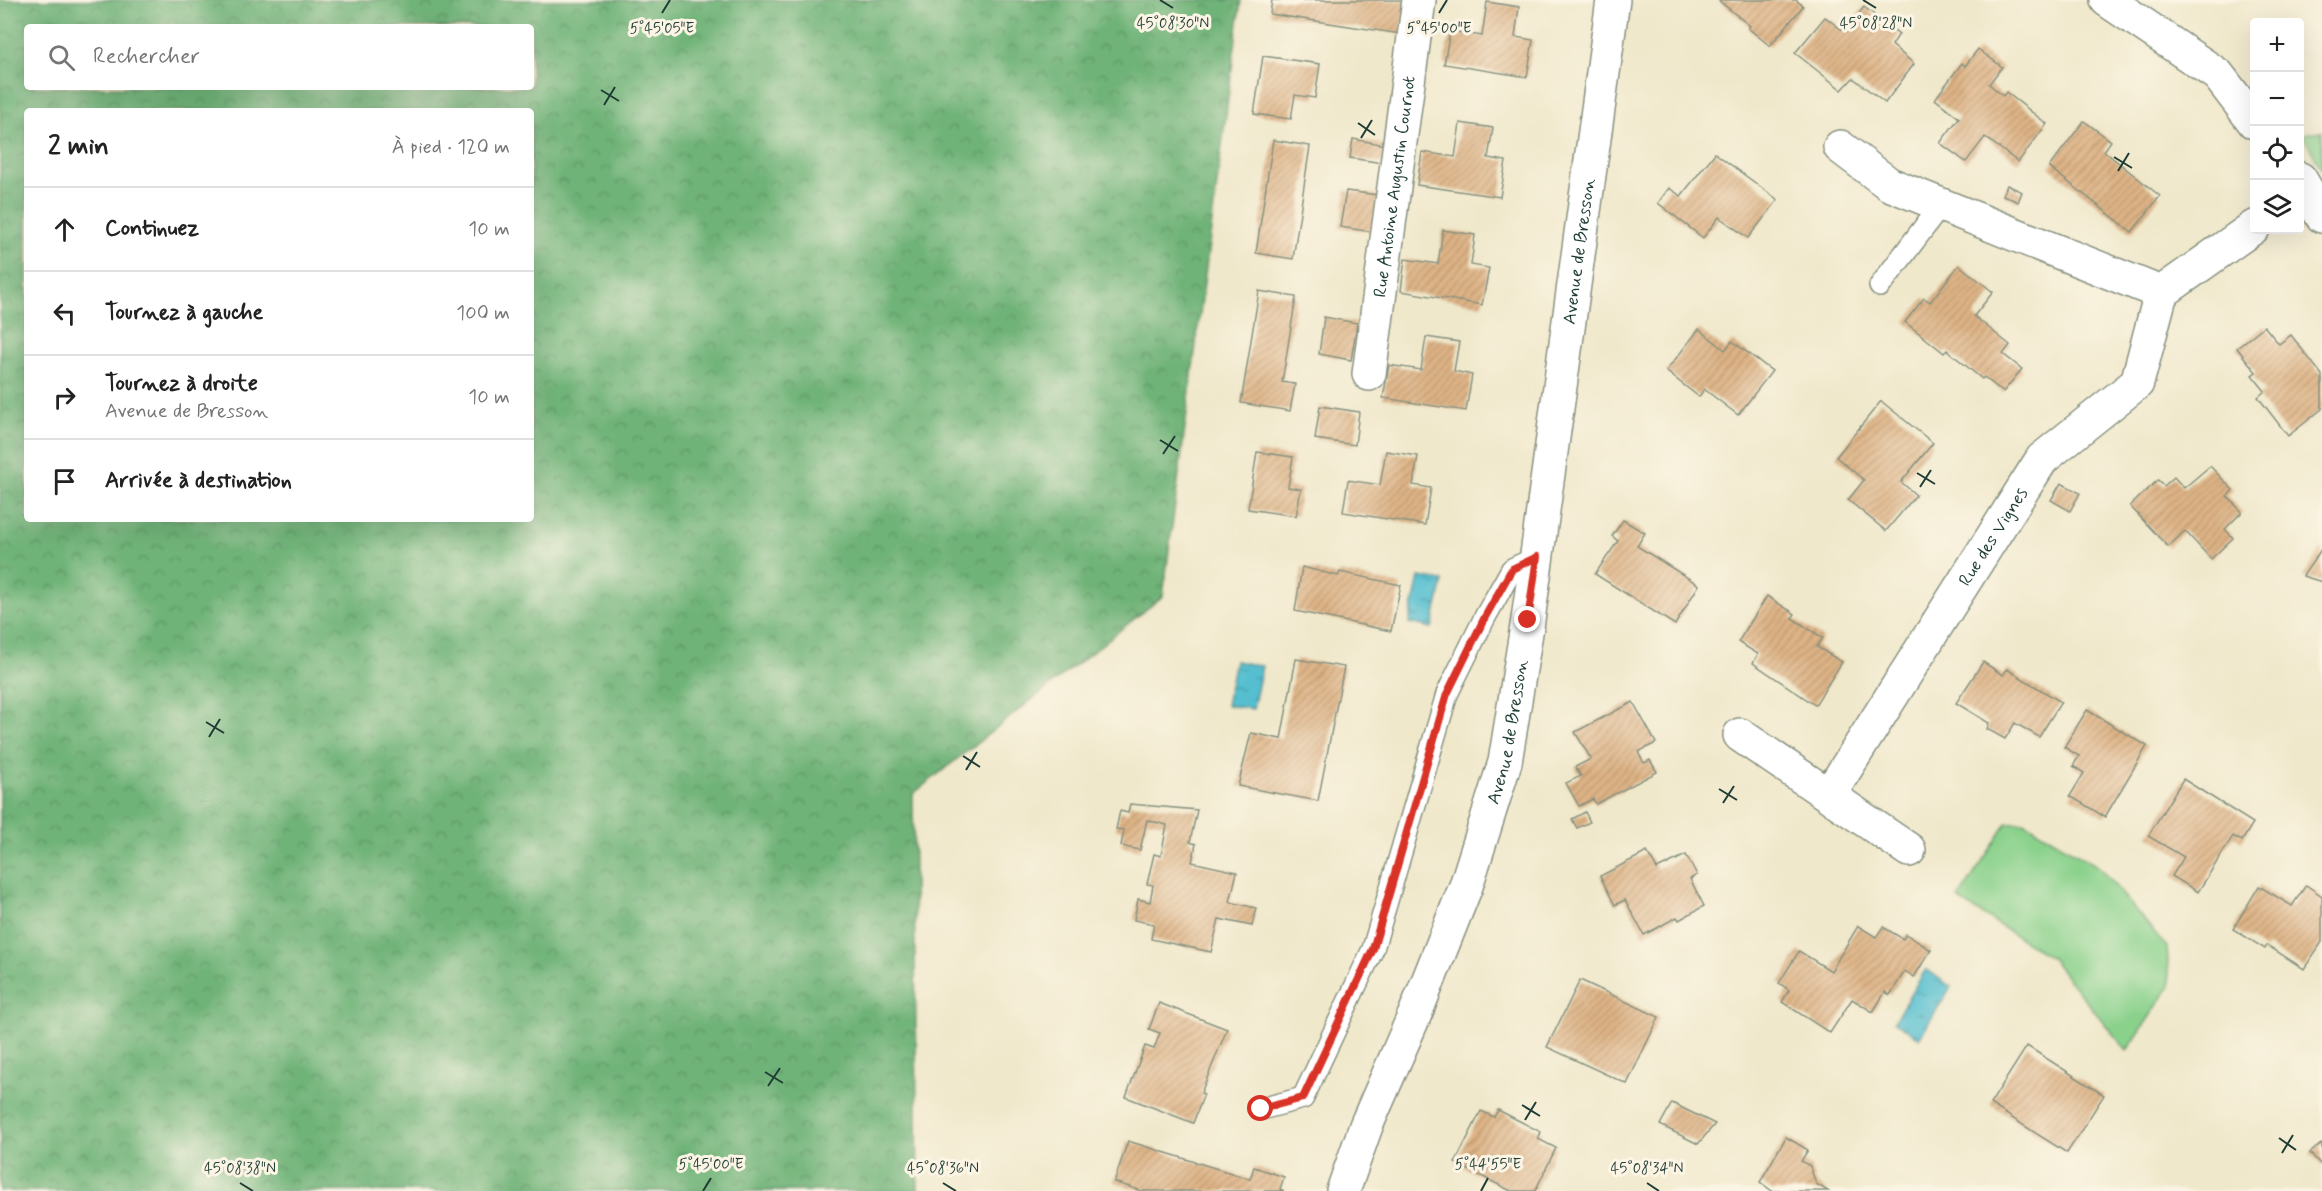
<!DOCTYPE html>
<html lang="fr">
<head>
<meta charset="utf-8">
<style>
	:root { --surface:#fff; --page:#f6f6f6; --text:#222; --muted:#767676; --line:#e0e0e0 }
	body { margin:0; font-family:Mynerve,sans-serif; background:var(--page); color:var(--text) }
	.controls { position:absolute; right:18px; top:18px; display:grid; overflow:hidden; border-radius:6px; box-shadow:0 6px 24px #0002 }
	.controls button { width:54px; height:54px; display:grid; place-items:center; padding:0; border:0; border-bottom:2px solid var(--line); background:var(--surface); color:var(--text); font:30px sans-serif }
	.stop { position:absolute; width:18px; height:18px; margin:-14px; border:4px solid #d93025; border-radius:50%; background:#fff }
	.stop.end { background:#d93025; border-color:#fff; box-shadow:0 2px 6px #0008 }
	.list { margin:0; padding:0; list-style:none }
	h2 { display:flex; justify-content:space-between; align-items:center; height:78px; margin:0; padding:0 24px; font-size:26px }
	h2 small { font-size:20px; font-weight:400; color:var(--muted) }
	.list li { display:grid; grid-template-columns:39px 1fr auto; gap:18px; align-items:center; box-sizing:border-box; height:84px; padding:0 24px; border-top:2px solid var(--line) }
	.list b { display:block; font-size:22px; white-space:nowrap }
	.list p { margin:0; font-size:20px; white-space:nowrap; color:var(--muted) }
	.list em { font-size:20px; font-style:normal; color:var(--muted) }
	.icon { flex:none; width:33px; height:33px; fill:none; stroke:currentColor; stroke-width:2; stroke-linecap:round; stroke-linejoin:round }
	.map { position:relative; flex:none; width:2322px; height:1191px; overflow:hidden }
	.search { position:absolute; background:var(--surface); box-shadow:0 6px 24px #0002; left:24px; top:24px; width:510px; height:66px; display:flex; align-items:center; gap:15px; box-sizing:border-box; padding:0 21px; border-radius:6px; color:var(--muted); font-size:22px }
	.panel { position:absolute; background:var(--surface); box-shadow:0 6px 24px #0002; left:24px; top:108px; width:510px; height:414px; border-radius:6px }
	.map>svg:first-child { display:block }
	.green { fill:#8ad18c; stroke:#548760; stroke-width:1.5 }
	.forest { fill:url(#forest-crowns); stroke:#477856; stroke-width:1.5; fill-rule:evenodd }
	.water { fill:url(#water-ripples); stroke:#3a7e82; stroke-width:1.5 }
	.building { fill:url(#building-hatch) }
	.lines { fill:none; stroke-linecap:round; stroke-linejoin:round }
	.service-casing { stroke:#889280; stroke-width:24 }
	.minor-casing { stroke:#889280; stroke-width:36 }
	.tertiary-casing { stroke:#889280; stroke-width:36 }
	.service { stroke:#fff; stroke-width:21 }
	.minor { stroke:#fff; stroke-width:33 }
	.tertiary { stroke:#fff; stroke-width:33 }
	.route { stroke:#d93025; stroke-width:8 }
	.ticks { fill:none; stroke:#1f3d34; stroke-width:2 }
	.labels { text-anchor:middle; stroke-width:6; stroke-linejoin:round; paint-order:stroke }
	.street-label { font-size:18px; fill:#1f3d34; stroke:#fcf5e5 }
	.ticks-label { font-size:15px; text-anchor:middle; fill:#1f3d34; stroke:#fcf5e5; stroke-width:6; stroke-linejoin:round; paint-order:stroke }
</style>
</head>
<body>
<div class="map">
<svg width="2322" height="1191" viewBox="0 0 2322 1191">
	<defs>
		<pattern id="forest-crowns" width="20" height="18" patternUnits="userSpaceOnUse" patternTransform="scale(1.5)"><rect width="20" height="18" fill="#6fb378"/><path d="M2 6a3 3 0 1 1 6 0M12 15a3 3 0 1 1 6 0" fill="none" stroke="#5b9363"/></pattern>
		<pattern id="water-ripples" width="26" height="14" patternUnits="userSpaceOnUse" patternTransform="scale(1.5)"><rect width="26" height="14" fill="#54bfd0"/><path d="M2 4q2-2 4 0t4 0M15 11q2-2 4 0t4 0" fill="none" stroke="#459caa"/></pattern>
		<pattern id="building-hatch" width="6" height="6" patternUnits="userSpaceOnUse" patternTransform="scale(1.5)"><rect width="6" height="6" fill="#dfb486"/><path d="M-1 1l2-2M0 6l6-6M5 7l2-2" fill="none" stroke="#b4946e"/></pattern>
	</defs>
	<rect width="100%" height="100%" fill="#fcf5e5"/>
	<filter id="ink" filterUnits="userSpaceOnUse"><feTurbulence type="fractalNoise" baseFrequency=".0167" numOctaves="2"/><feDisplacementMap in="SourceGraphic" scale="12" xChannelSelector="R" yChannelSelector="G"/><feConvolveMatrix kernelMatrix="1 2 1 2 8 2 1 2 1" color-interpolation-filters="sRGB"/></filter>
	<filter id="wash" filterUnits="userSpaceOnUse"><feTurbulence type="fractalNoise" baseFrequency=".008" numOctaves="4" result="noise"/><feDisplacementMap in="SourceGraphic" scale="24" xChannelSelector="R" yChannelSelector="G"/><feGaussianBlur stdDeviation="1.35" result="paint"/><feColorMatrix in="noise" values="0 0 0 0 0 0 0 0 0 0 0 0 0 0 0 0 0 1.4 0 .05"/><feComposite in="paint" operator="in"/></filter>
	<g filter="url(#wash)">
		<rect width="100%" height="100%" fill="#f0e8cb"/>
		<g class="green">
			<polygon points="2322,131 2322,171 2303,134"/>
			<polygon points="2024,822 2099,867 2167,947 2170,986 2127,1051 2051,958 1958,899 2007,823"/>
		</g>
		<path class="forest" d="M0,0H1241L1163,596L913,794L918,1191H0ZM27,27H531V87H27ZM27,111H531V519H27Z"/>
		<g class="water">
			<polygon points="1419,577 1443,581 1432,628 1409,623"/>
			<polygon points="1235,661 1262,666 1253,709 1226,705"/>
			<polygon points="1926,969 1951,987 1919,1038 1894,1021"/>
		</g>
		<g id="blocks">
			<g class="building">
				<polygon points="1272,0 1407,0 1401,34 1270,14"/>
				<polygon points="1718,0 1796,0 1803,6 1770,46 1748,28 1750,26"/>
				<polygon points="1487,2 1519,7 1515,37 1533,40 1527,77 1444,64 1450,31 1482,36"/>
				<polygon points="1864,7 1899,34 1892,45 1914,64 1885,103 1853,78 1842,90 1795,53 1825,17 1845,32"/>
				<polygon points="1978,49 2002,67 1989,84 2003,96 2006,92 2047,124 2018,162 1985,137 1966,162 1940,143 1959,118 1935,99 1962,63 1965,66"/>
				<polygon points="1263,56 1320,64 1315,98 1295,95 1291,119 1254,114"/>
				<polygon points="2084,121 2111,141 2104,151 2160,196 2132,232 2049,167"/>
				<polygon points="1460,123 1493,128 1488,158 1506,161 1500,197 1417,185 1422,152 1455,157"/>
				<polygon points="1353,139 1386,145 1383,163 1350,158"/>
				<polygon points="1273,140 1310,146 1293,259 1256,253"/>
				<polygon points="1715,153 1778,200 1748,238 1719,217 1703,238 1658,203 1669,188 1681,196"/>
				<polygon points="2007,185 2022,192 2018,202 2003,195"/>
				<polygon points="1346,191 1378,195 1372,232 1340,227"/>
				<polygon points="1443,230 1475,235 1471,265 1489,268 1482,305 1401,291 1405,259 1438,264"/>
				<polygon points="1959,265 1993,292 1974,316 2010,345 2003,354 2022,369 2003,392 1984,377 1982,379 1947,350 1944,353 1905,322 1924,298 1930,302"/>
				<polygon points="1259,291 1296,297 1282,382 1295,384 1290,411 1241,403"/>
				<polygon points="1324,317 1357,323 1351,360 1319,354"/>
				<polygon points="2264,326 2279,344 2291,335 2322,375 2322,409 2288,436 2258,397 2265,391 2252,375 2256,372 2237,348"/>
				<polygon points="1699,329 1725,350 1732,341 1772,371 1738,415 1704,389 1699,397 1666,371"/>
				<polygon points="1426,337 1459,342 1454,371 1472,375 1466,411 1383,398 1389,365 1421,370"/>
				<polygon points="1881,401 1933,443 1901,482 1916,495 1886,531 1848,500 1864,480 1836,457"/>
				<polygon points="1320,406 1359,412 1355,445 1315,439"/>
				<polygon points="1386,451 1418,456 1413,485 1431,488 1425,525 1343,512 1348,480 1380,485"/>
				<polygon points="1257,452 1293,457 1288,487 1301,489 1296,516 1248,509"/>
				<polygon points="2210,466 2233,490 2227,496 2242,512 2225,529 2233,538 2211,559 2185,531 2168,547 2130,506 2158,480 2164,486 2174,477 2184,488"/>
				<polygon points="2061,483 2080,493 2070,511 2051,500"/>
				<polygon points="1623,520 1645,533 1637,546 1699,585 1675,625 1595,574 1618,541 1612,536"/>
				<polygon points="2322,548 2322,582 2303,576"/>
				<polygon points="1302,567 1338,576 1340,572 1401,585 1391,631 1295,611"/>
				<polygon points="1767,596 1795,614 1792,618 1823,638 1817,647 1842,662 1815,705 1753,663 1758,654 1738,642"/>
				<polygon points="1296,659 1344,667 1318,801 1238,786 1251,733 1281,739"/>
				<polygon points="1983,662 2003,675 2007,669 2061,702 2039,737 2015,723 2005,739 1987,729 1989,723 1956,703"/>
				<polygon points="1633,702 1656,743 1638,752 1644,763 1650,760 1657,772 1596,804 1593,799 1579,806 1566,783 1581,776 1575,767 1591,759 1575,732"/>
				<polygon points="2087,710 2147,746 2105,817 2070,796 2084,773 2073,766 2079,756 2064,747"/>
				<polygon points="2183,779 2253,823 2242,841 2233,836 2198,892 2172,876 2184,857 2148,836"/>
				<polygon points="1130,804 1197,810 1190,842 1196,844 1192,862 1237,872 1230,902 1256,908 1252,926 1219,919 1211,952 1151,939 1154,924 1134,920 1138,899 1150,902 1153,885 1147,884 1154,854 1161,856 1167,825 1147,820 1140,850 1121,846 1124,830 1116,829 1120,811 1128,813"/>
				<polygon points="1585,812 1590,822 1577,828 1572,819"/>
				<polygon points="1647,852 1657,869 1686,855 1697,875 1690,879 1704,906 1679,920 1677,917 1644,935 1625,900 1615,905 1600,876"/>
				<polygon points="2306,885 2322,896 2322,942 2304,969 2267,945 2265,949 2233,929 2259,886 2292,906"/>
				<polygon points="1858,926 1876,937 1883,927 1903,939 1906,934 1931,950 1914,977 1905,971 1890,995 1885,992 1873,1012 1852,999 1830,1033 1782,1002 1789,990 1779,983 1799,951 1831,971"/>
				<polygon points="1580,980 1659,1017 1627,1084 1547,1047"/>
				<polygon points="1159,1003 1227,1029 1201,1093 1204,1094 1193,1123 1126,1097 1145,1046 1154,1049 1160,1033 1149,1029"/>
				<polygon points="2027,1046 2104,1095 2067,1153 1990,1104"/>
				<polygon points="1672,1103 1715,1124 1698,1144 1660,1125"/>
				<polygon points="1498,1110 1541,1132 1538,1139 1556,1148 1535,1191 1511,1191 1455,1163 1481,1111 1494,1117"/>
				<polygon points="1786,1137 1808,1150 1801,1161 1810,1166 1816,1184 1828,1191 1772,1191 1760,1182"/>
				<polygon points="1128,1141 1250,1179 1254,1167 1284,1177 1280,1189 1284,1191 1142,1191 1114,1182"/>
				<polygon points="2322,1143 2322,1166 2310,1153"/>
			</g>
		</g>
	</g>
	<g filter="url(#ink)">
		<use href="#blocks" fill-opacity="0" stroke="#889280" stroke-width="1.5"/>
		<g class="lines">
			<defs>
				<g id="service">
					<polyline points="1880,286 1941,205"/>
					<polyline points="1261,1109 1303,1098 1373,949 1447,694 1485,617 1512,569 1537,557"/>
				</g>
				<g id="minor">
					<polyline points="2107,0 2218,75 2254,122"/>
					<polyline points="1840,147 1889,184 2161,293"/>
					<polyline points="2300,179 2322,216"/>
					<path id="s1" d="M1369,374L1419,0"/>
					<polyline points="1740,735 1909,850"/>
					<path id="s2" d="M1829,795L2042,459L2137,383L2161,293L2254,227"/>
				</g>
				<g id="tertiary">
					<path id="s3" d="M1343,1191L1366,1126L1415,1014L1466,886L1505,762L1528,620L1613,0"/>
				</g>
			</defs>
			<use href="#service" class="service-casing"/>
			<use href="#minor" class="minor-casing"/>
			<use href="#tertiary" class="tertiary-casing"/>
			<use href="#service" class="service"/>
			<use href="#minor" class="minor"/>
			<use href="#tertiary" class="tertiary"/>
		</g>
	</g>
	<g class="lines" filter="url(#ink)">
		<polyline class="route" points="1261,1109 1303,1098 1373,949 1447,694 1485,617 1512,569 1537,557 1528,620"/>
	</g>
	<path class="ticks" d="M1160,0L1173,8M1863,0L1876,8M662,13L670,0M1439,13L1447,0M601,90L619,101M604,105L615,87M1358,123L1375,135M1361,138L1372,120M2114,157L2132,168M2118,171L2129,153M1160,440L1178,451M1163,454L1175,436M1917,473L1935,484M1920,487L1931,470M206,722L224,733M209,737L220,719M963,756L980,767M966,770L977,752M1719,789L1737,800M1723,803L1734,786M765,1072L783,1083M768,1086L780,1068M1522,1105L1540,1116M1525,1120L1536,1102M2279,1138L2296,1150M2282,1153L2293,1135M240,1183L253,1191M943,1183L956,1191M1647,1183L1659,1191M703,1191L711,1178M1481,1191L1488,1178"/>
	<g class="labels">
		<g class="street-label">
			<text dy="6" stroke="none"><textPath href="#s1" startOffset="189">Rue Antoine Augustin Cournot</textPath></text>
			<text dy="6" stroke="none"><textPath href="#s3" startOffset="975">Avenue de Bresson</textPath></text>
			<text dy="6" stroke="none"><textPath href="#s2" startOffset="306">Rue des Vignes</textPath></text>
			<text dy="6" stroke="none"><textPath href="#s3" startOffset="489">Avenue de Bresson</textPath></text>
		</g>
	</g>
	<g class="ticks-label">
		<text x="1173" y="28">45°08'30"N</text>
		<text x="1876" y="28">45°08'28"N</text>
		<text x="662" y="33">5°45'05"E</text>
		<text x="1439" y="33">5°45'00"E</text>
		<text x="711" y="1169">5°45'00"E</text>
		<text x="1488" y="1169">5°44'55"E</text>
		<text x="240" y="1173">45°08'38"N</text>
		<text x="943" y="1173">45°08'36"N</text>
		<text x="1647" y="1173">45°08'34"N</text>
	</g>
</svg>
<div class="controls">
<button>+</button>
<button>−</button>
<button><svg class="icon" aria-label="locate" viewBox="0 0 24 24"><circle cx="12" cy="12" r="6"/><path d="M12 2v4M12 18v4M2 12h4M18 12h4"/></svg></button>
<button><svg class="icon" aria-label="layers" viewBox="0 0 24 24"><path d="M12 4l9 5-9 5-9-5zM3 14l9 5 9-5"/></svg></button>
</div>
<div class="stop" style="left:1261px;top:1109px"></div>
<div class="stop end" style="left:1528px;top:620px"></div>
<div class="search"><svg class="icon" aria-label="search" viewBox="0 0 24 24"><circle cx="10" cy="10" r="6"/><path d="M15 15l6 6"/></svg>Rechercher</div>
<section class="panel">
<h2>2 min<small>À pied · 120 m</small></h2>
<ul class="list">
<li><svg class="icon" aria-label="ahead" viewBox="0 0 24 24"><path d="M12 20V5M6 11l6-6 6 6"/></svg><div><b>Continuez</b></div><em>10 m</em></li>
<li><svg class="icon" aria-label="left" viewBox="0 0 24 24"><path d="M17 20v-9H6M10 6l-5 5 5 5"/></svg><div><b>Tournez à gauche</b></div><em>100 m</em></li>
<li><svg class="icon" aria-label="right" viewBox="0 0 24 24"><path d="M7 20v-9h11M14 6l5 5-5 5"/></svg><div><b>Tournez à droite</b><p>Avenue de Bresson</p></div><em>10 m</em></li>
<li><svg class="icon" aria-label="arrive" viewBox="0 0 24 24"><path d="M6 21V4h12l-3 4 3 4H6"/></svg><div><b>Arrivée à destination</b></div></li>
</ul>
</section>
</div>
</body>
</html>
